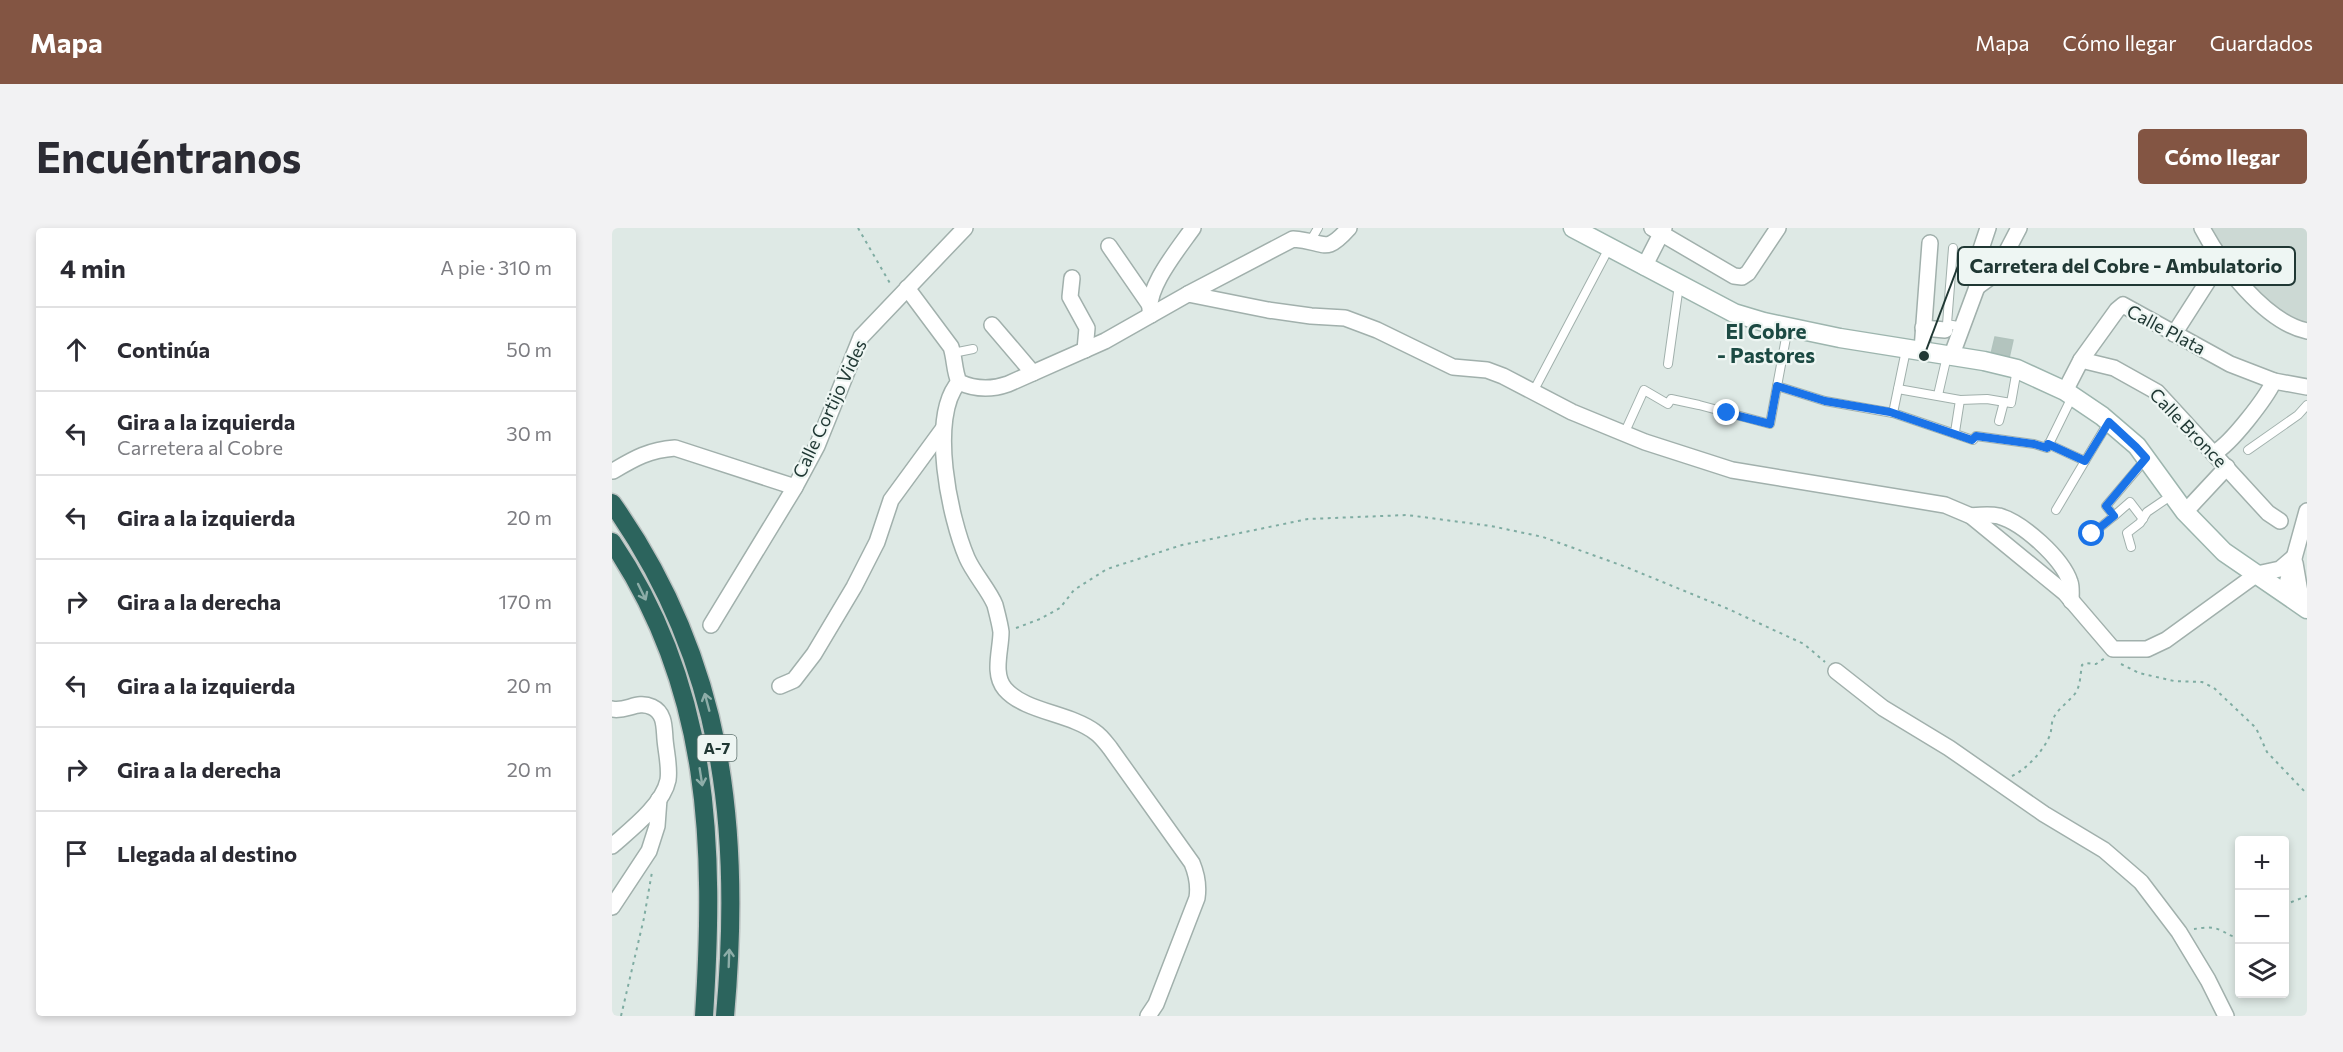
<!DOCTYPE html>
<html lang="es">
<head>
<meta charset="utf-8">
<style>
	:root { --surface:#fff; --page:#f2f2f3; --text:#2b2b33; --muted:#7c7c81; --line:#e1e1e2; --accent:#835543 }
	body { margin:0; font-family:Commissioner,sans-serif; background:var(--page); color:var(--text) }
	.controls { position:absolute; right:18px; bottom:18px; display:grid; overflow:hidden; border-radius:6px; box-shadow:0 3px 9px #0003 }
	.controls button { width:54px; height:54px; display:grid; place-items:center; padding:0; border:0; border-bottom:2px solid var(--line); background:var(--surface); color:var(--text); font:30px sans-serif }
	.stop { position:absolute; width:18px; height:18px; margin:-14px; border:4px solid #1a73e8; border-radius:50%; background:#fff }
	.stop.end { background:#1a73e8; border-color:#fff; box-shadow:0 2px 6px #0008 }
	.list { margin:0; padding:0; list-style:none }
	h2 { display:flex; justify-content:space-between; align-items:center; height:78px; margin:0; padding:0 24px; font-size:26px }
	h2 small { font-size:20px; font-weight:400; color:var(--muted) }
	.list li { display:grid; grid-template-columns:39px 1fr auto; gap:18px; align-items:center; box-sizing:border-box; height:84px; padding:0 24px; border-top:2px solid var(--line) }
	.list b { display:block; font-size:22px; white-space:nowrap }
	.list p { margin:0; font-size:20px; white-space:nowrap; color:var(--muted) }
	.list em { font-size:20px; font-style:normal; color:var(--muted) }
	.icon { flex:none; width:33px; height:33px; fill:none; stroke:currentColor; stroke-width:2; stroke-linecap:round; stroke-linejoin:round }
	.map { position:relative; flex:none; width:1695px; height:788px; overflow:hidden; border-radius:6px }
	header { display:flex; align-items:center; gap:36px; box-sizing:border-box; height:84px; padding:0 30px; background:var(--accent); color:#fff }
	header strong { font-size:28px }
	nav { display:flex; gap:33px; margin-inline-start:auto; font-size:21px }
	.intro { display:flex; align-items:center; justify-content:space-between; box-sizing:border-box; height:144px; padding:0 36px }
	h1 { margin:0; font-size:42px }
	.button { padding:15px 27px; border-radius:6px; background:var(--accent); color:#fff; font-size:21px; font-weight:700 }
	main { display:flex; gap:36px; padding:0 36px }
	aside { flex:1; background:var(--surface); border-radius:6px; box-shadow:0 3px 9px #0003 }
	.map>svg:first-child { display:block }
	.built { fill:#ccd9d4 }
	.building { fill:#b3c4be; stroke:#b1c3bd; stroke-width:1.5 }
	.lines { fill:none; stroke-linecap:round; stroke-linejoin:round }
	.lane-casing { stroke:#a1b0ac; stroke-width:10 }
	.street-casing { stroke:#a1b0ac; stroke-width:18 }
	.secondary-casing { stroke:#9db5ae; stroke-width:21 }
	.highway-casing { stroke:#bcc3c2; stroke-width:21 }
	.path { stroke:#7faca2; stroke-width:2; stroke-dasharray:3 4.5; stroke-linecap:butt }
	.lane { stroke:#fff; stroke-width:8 }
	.street { stroke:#fff; stroke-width:15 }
	.secondary { stroke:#fff; stroke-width:18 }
	.highway { stroke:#2c645d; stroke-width:18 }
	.oneway { stroke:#8dada8 }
	.route { stroke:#1a73e8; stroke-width:8 }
	.labels { text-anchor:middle; stroke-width:4.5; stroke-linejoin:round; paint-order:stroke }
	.shield { fill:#eef6f3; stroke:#5e716d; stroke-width:1.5 }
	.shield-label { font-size:16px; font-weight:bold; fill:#203834 }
	.street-label { font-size:18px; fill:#203834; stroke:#eef6f3 }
	.quarter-label { font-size:21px; font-weight:bold; fill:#1c4a43; stroke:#eef6f3 }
	.leader { fill:none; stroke:#203834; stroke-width:2 }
	.callout-dot { fill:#203834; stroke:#eef6f3; stroke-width:2 }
	.callout { fill:#eef6f3; stroke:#203834; stroke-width:2 }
	.callout-label { font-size:20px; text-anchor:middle; font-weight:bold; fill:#203834 }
</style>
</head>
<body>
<header>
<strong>Mapa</strong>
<nav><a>Mapa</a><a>Cómo llegar</a><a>Guardados</a></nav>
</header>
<div class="intro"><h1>Encuéntranos</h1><a class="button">Cómo llegar</a></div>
<main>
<aside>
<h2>4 min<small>A pie · 310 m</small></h2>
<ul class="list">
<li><svg class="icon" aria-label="ahead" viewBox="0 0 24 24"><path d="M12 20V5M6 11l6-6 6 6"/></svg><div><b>Continúa</b></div><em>50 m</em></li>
<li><svg class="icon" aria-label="left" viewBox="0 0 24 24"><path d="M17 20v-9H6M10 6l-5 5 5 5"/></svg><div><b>Gira a la izquierda</b><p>Carretera al Cobre</p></div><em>30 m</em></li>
<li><svg class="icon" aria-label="left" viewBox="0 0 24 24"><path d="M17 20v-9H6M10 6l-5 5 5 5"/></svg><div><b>Gira a la izquierda</b></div><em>20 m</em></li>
<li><svg class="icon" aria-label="right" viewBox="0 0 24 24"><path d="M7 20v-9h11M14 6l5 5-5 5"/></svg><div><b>Gira a la derecha</b></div><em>170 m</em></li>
<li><svg class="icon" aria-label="left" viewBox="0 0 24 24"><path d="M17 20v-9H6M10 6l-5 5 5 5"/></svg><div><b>Gira a la izquierda</b></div><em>20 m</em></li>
<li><svg class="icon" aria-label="right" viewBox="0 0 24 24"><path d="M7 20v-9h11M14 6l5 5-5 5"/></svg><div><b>Gira a la derecha</b></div><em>20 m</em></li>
<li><svg class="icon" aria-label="arrive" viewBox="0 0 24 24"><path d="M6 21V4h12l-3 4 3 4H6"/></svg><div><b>Llegada al destino</b></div></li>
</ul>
</aside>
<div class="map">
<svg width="1695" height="788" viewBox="0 0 1695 788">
	<rect width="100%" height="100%" fill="#dee9e5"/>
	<polygon class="built" points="1595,0 1695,0 1695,98 1680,92 1644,67"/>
	<polygon class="building" points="1383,109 1401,112 1397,130 1379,126"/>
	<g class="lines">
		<defs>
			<g id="lane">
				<polyline points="699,12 706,0"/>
				<polyline points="1341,20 1335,96 1351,99"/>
				<polyline points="341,125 361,121"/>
				<polyline points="1056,136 1067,57"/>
				<polyline points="1165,158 1213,173 1281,185 1361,212 1364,208 1422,216 1435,220 1460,169"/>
				<polyline points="1286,161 1348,172 1375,171 1399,175 1405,141"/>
				<polyline points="921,164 997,20"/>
				<polyline points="1326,167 1335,128"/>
				<polyline points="1281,185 1294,122"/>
				<polyline points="1387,193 1392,174"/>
				<polyline points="1343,204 1348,172"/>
				<polyline points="1012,206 1032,162 1056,176 1059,171 1087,177 1158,196 1176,99"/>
				<polyline points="1436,216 1473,233 1496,195"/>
				<polyline points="1636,222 1686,187 1695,177"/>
				<polyline points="1444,282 1473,233"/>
				<polyline points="1502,288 1518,274 1531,291"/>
				<polyline points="1484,311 1480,306 1502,288 1494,278 1533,232"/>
				<polyline points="1519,319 1515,305 1528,295 1535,284 1560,267"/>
			</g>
			<g id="street">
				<polyline points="1040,0 1122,48 1130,49 1136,45 1166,0"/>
				<polyline points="1376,0 1363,39 1365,59 1383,46 1407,0"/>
				<path d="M1590,0C1609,36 1653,94 1695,103"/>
				<polyline points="497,18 537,76"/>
				<polyline points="1032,39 1052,0"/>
				<polyline points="460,50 458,69 475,100 473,122"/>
				<path d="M295,60L339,119C343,131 342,143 347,154C364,162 379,162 396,156L493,113L576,66L656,82L699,88L733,90L765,102L841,139L875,142L891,148L960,184L1033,214L1120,242L1333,277L1359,288L1453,365L1501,421H1535L1554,412L1645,346L1668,341L1682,329"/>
				<path d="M576,66L681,11C714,13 712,28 737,0"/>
				<path d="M539,87C531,63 567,20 581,0"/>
				<polyline points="380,97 421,145"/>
				<polyline points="1311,100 1333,102"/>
				<polyline points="1562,106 1610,31"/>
				<polyline points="1310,122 1318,15"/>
				<polyline points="1339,129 1365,59"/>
				<polyline points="1469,132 1502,140 1545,164 1656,285 1668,293"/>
				<path d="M347,154C316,189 338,291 355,330C362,346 377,362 383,377C385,385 388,396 389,404C389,422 380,446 393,461C413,484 458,485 483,504C489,508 494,515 498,520L580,635C585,647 587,657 585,670L544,776L536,788"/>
				<polyline points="1453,163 1469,132 1505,82 1511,77 1618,136 1662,153 1695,159"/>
				<path d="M1602,225C1619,216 1654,170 1662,153"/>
				<path d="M1,243C23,230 37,222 63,220L183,259"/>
				<polyline points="1573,284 1615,239"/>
				<path d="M1359,288C1369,287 1377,286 1387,288C1411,295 1450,330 1458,354C1460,359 1459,367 1459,373"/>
				<polyline points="1683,335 1690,376"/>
				<polyline points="1670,363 1674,359 1695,283"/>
				<polyline points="99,397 183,259 205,218 249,109 353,0"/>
				<polyline points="1224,443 1271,480 1337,520 1432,586 1492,622 1529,654 1567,704 1596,752 1614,788"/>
				<polyline points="168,458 182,452 202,426 242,359 265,314 279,272 331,201"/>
				<path d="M0,481C15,484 25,472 40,479C53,485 52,499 53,511C54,524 58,539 56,552C51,577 18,602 0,618"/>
				<polyline points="0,679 37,623 45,598 47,571"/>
			</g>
			<polyline id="secondary" points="961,0 1122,85 1152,94 1228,110 1372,133 1405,141 1453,163 1490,188 1525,218 1573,284 1612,324 1695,381"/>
			<g id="highway">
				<path d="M0,275C112,433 130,600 113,788"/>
				<path d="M0,314C99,460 103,619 92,788"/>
			</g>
		</defs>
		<use href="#lane" class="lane-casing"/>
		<use href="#street" class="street-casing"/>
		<use href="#secondary" class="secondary-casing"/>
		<use href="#highway" class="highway-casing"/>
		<g class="path">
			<polyline points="246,0 279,57"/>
			<polyline points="404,400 428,391 448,380 462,362 495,341 570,317 696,291 795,287 879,298 931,309 1014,339 1114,380 1192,416 1213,434"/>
			<polyline points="1509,436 1527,445 1562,453 1590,454 1602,460 1644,500 1655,524 1695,566"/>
			<path d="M1400,548C1415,541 1432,522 1438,507C1440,501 1439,494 1442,489C1447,480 1455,475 1461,468C1469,460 1468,447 1470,437L1474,435L1484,436L1493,430"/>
			<polyline points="1672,677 1695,668"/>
			<path d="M1582,701C1590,700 1600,698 1608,702C1616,705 1618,710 1628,708"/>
			<polyline points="9,788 32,690 40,644"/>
		</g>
		<use href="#lane" class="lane"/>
		<use href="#street" class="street"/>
		<use href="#secondary" class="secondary"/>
		<use href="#highway" class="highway"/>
	</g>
	<defs><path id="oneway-shaft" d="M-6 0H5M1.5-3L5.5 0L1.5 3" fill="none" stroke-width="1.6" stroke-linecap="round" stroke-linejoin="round" transform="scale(1.5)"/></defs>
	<g class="oneway">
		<use href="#oneway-shaft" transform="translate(30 364) rotate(64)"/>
		<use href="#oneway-shaft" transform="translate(95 474) rotate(-105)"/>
		<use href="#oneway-shaft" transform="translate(89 549) rotate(81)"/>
		<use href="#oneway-shaft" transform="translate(117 730) rotate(-88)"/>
	</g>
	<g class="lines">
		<polyline class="route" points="1115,185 1158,196 1165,158 1213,173 1278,184 1360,212 1364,208 1422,216 1435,220 1436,216 1473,233 1497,194 1524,219 1534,230 1494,278 1502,288 1480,306"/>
	</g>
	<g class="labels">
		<rect class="shield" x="85.5" y="507" width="39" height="26" rx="4.5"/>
		<g class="shield-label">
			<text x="105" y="526">A-7</text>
		</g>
		<g class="street-label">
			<text transform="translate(1554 102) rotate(28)" y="6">Calle Plata</text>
			<text transform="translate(218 181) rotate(-65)" y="6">Calle Cortijo Vides</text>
			<text transform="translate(1576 200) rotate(46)" y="6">Calle Bronce</text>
		</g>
		<g class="quarter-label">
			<text x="1154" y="111">El Cobre<tspan x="1154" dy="24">- Pastores</tspan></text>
		</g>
	</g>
	<path class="leader" d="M1312 128L1346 38"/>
	<circle class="callout-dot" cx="1312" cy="128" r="6"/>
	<rect class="callout" x="1346" y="19" width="337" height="38" rx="6"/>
	<g class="callout-label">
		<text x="1514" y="45">Carretera del Cobre - Ambulatorio</text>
	</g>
</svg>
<div class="controls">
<button>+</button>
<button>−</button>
<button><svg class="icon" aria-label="layers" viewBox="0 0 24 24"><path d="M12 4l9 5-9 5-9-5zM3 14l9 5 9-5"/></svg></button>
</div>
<div class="stop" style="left:1480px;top:306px"></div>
<div class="stop end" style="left:1115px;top:185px"></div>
</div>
</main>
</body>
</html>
